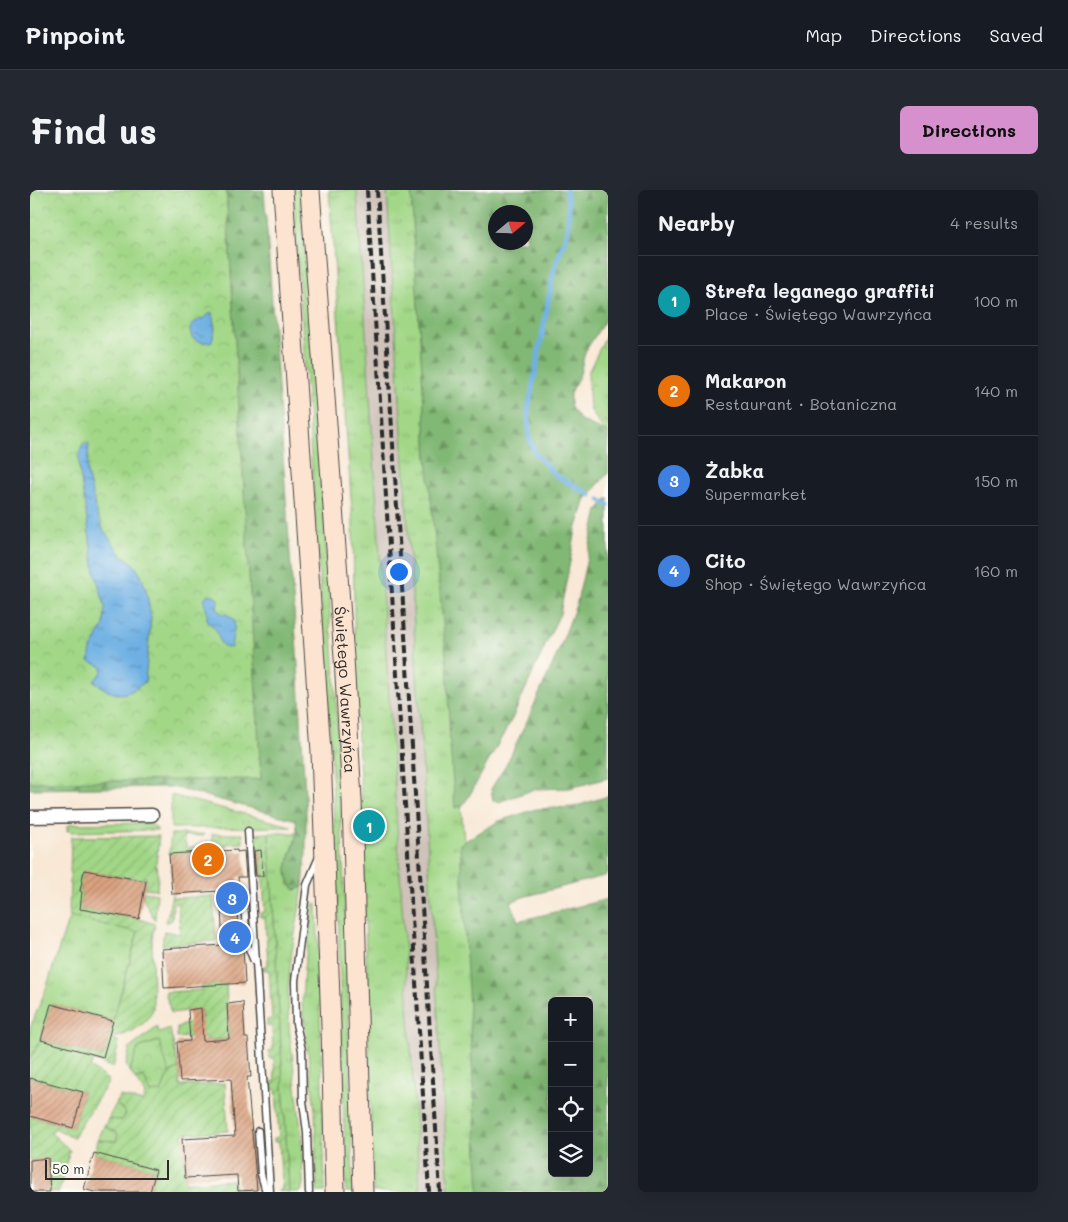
<!DOCTYPE html>
<html lang="en">
<head>
<meta charset="utf-8">
<style>
	:root { --surface:#171b24; --page:#242831; --text:#f1f3f6; --muted:#9ea1a6; --line:#363941; --accent:#d690ce }
	body { margin:0; font-family:Mali,sans-serif; background:var(--page); color:var(--text) }
	.controls { position:absolute; right:15px; bottom:15px; display:grid; overflow:hidden; border-radius:8px; box-shadow:0 5px 20px #0002 }
	.controls button { width:45px; height:45px; display:grid; place-items:center; padding:0; border:0; border-bottom:1px solid var(--line); background:var(--surface); color:var(--text); font:25px sans-serif }
	.compass { position:absolute; left:458px; top:15px; width:45px; height:45px; border-radius:50%; background:var(--surface); box-shadow:0 5px 20px #0002; rotate:71deg }
	.scale { position:absolute; left:15px; bottom:12px; width:124px; box-sizing:border-box; padding-left:5px; border:2px solid #2b2b2b; border-top:0; font-size:14px; line-height:18px; white-space:nowrap; color:#2b2b2b; -webkit-text-stroke:4px #fdfcf7; paint-order:stroke }
	.you { position:absolute; left:368px; top:381px; width:18px; height:18px; margin:-12px; border:4px solid #fff; border-radius:50%; background:#1a73e8; box-shadow:0 0 0 8px #1a73e833 }
	.badge { display:grid; place-items:center; width:32px; height:32px; border-radius:50%; background:var(--accent); color:#fff; font-size:16px; font-weight:700 }
	.pin { position:absolute; translate:-50% -50%; border:2px solid #fff; box-shadow:0 1px 5px #0006 }
	.list { margin:0; padding:0; list-style:none }
	h2 { display:flex; justify-content:space-between; align-items:center; height:65px; margin:0; padding:0 20px; font-size:21px }
	h2 small { font-size:16px; font-weight:400; color:var(--muted) }
	.list li { display:grid; grid-template-columns:32px 1fr auto; gap:15px; align-items:center; box-sizing:border-box; height:90px; padding:0 20px; border-top:1px solid var(--line) }
	.list b { display:block; font-size:19px; white-space:nowrap }
	.list p { margin:0; font-size:16px; white-space:nowrap; color:var(--muted) }
	.list em { font-size:16px; font-style:normal; color:var(--muted) }
	.icon { flex:none; width:28px; height:28px; fill:none; stroke:currentColor; stroke-width:2; stroke-linecap:round; stroke-linejoin:round }
	.map { position:relative; flex:none; width:578px; height:1002px; overflow:hidden; border-radius:8px }
	header { display:flex; align-items:center; gap:30px; box-sizing:border-box; height:70px; padding:0 25px; background:var(--surface); border-bottom:1px solid var(--line) }
	header strong { font-size:24px }
	nav { display:flex; gap:28px; margin-inline-start:auto; font-size:18px }
	.intro { display:flex; align-items:center; justify-content:space-between; box-sizing:border-box; height:120px; padding:0 30px }
	h1 { margin:0; font-size:35px }
	.button { padding:12px 22px; border-radius:8px; background:var(--accent); color:#111; font-size:18px; font-weight:700 }
	main { display:flex; gap:30px; padding:0 30px }
	aside { flex:1; background:var(--surface); border-radius:8px; box-shadow:0 5px 20px #0002 }
	.map>svg:first-child { display:block }
	.railway { fill:#cec2b9 }
	.grass { fill:url(#grass-tufts); stroke:#668159 }
	.forest { fill:url(#forest-firs); stroke:#567250; fill-rule:evenodd }
	.park { fill:url(#park-crowns); stroke:#668159 }
	.garden { fill:url(#garden-furrows); stroke:#668159 }
	.pitch { fill:#a2d787; stroke:#668159 }
	.water { fill:url(#water-ripples); stroke:#4c6e87 }
	.lines { fill:none; stroke-linecap:round; stroke-linejoin:round }
	.stream { stroke:#6eb0e3; stroke-width:5 }
	.building { fill:url(#building-hatch) }
	.service-casing { stroke:#4a4744; stroke-width:9 }
	.minor-casing { stroke:#4a4744; stroke-width:15 }
	.secondary-casing { stroke:#4a4744; stroke-width:21 }
	.service { stroke:#fff; stroke-width:6 }
	.minor { stroke:#fff; stroke-width:12 }
	.secondary { stroke:#fde4d1; stroke-width:19 }
	.rail { stroke:#2b2b2b; stroke-width:4; stroke-dasharray:8 4; stroke-linecap:butt }
	.labels { text-anchor:middle; stroke-width:4; stroke-linejoin:round; paint-order:stroke }
	.street-label { font-size:16px; fill:#2b2b2b; stroke:#fdfcf7 }
</style>
</head>
<body>
<header>
<strong>Pinpoint</strong>
<nav><a>Map</a><a>Directions</a><a>Saved</a></nav>
</header>
<div class="intro"><h1>Find us</h1><a class="button">Directions</a></div>
<main>
<div class="map">
<svg width="578" height="1002" viewBox="0 0 578 1002">
	<defs>
		<pattern id="grass-tufts" width="24" height="20" patternUnits="userSpaceOnUse" patternTransform="scale(1.25)"><rect width="24" height="20" fill="#a2d787"/><path d="M3 7l-1-3M5 7V3M7 7l1-3M15 17l-1-3M17 17v-4M19 17l1-3" fill="none" stroke="#8cb975"/></pattern>
		<pattern id="forest-firs" width="22" height="20" patternUnits="userSpaceOnUse" patternTransform="scale(1.25)"><rect width="22" height="20" fill="#81b874"/><path d="M5 1l3.5 6h-7zM16 11l3.5 6h-7z" fill="#6a965f"/></pattern>
		<pattern id="park-crowns" width="20" height="18" patternUnits="userSpaceOnUse" patternTransform="scale(1.25)"><rect width="20" height="18" fill="#a2d787"/><path d="M2 6a3 3 0 1 1 6 0M12 15a3 3 0 1 1 6 0" fill="none" stroke="#8cb975"/></pattern>
		<pattern id="garden-furrows" width="10" height="10" patternUnits="userSpaceOnUse" patternTransform="scale(1.25)"><rect width="10" height="10" fill="#a2d787"/><path d="M-1 1l2-2M0 10L10 0M9 11l2-2" fill="none" stroke="#8cb975"/></pattern>
		<pattern id="water-ripples" width="26" height="14" patternUnits="userSpaceOnUse" patternTransform="scale(1.25)"><rect width="26" height="14" fill="#6eb0e3"/><path d="M2 4q2-2 4 0t4 0M15 11q2-2 4 0t4 0" fill="none" stroke="#5b8fb8"/></pattern>
		<pattern id="building-hatch" width="6" height="6" patternUnits="userSpaceOnUse" patternTransform="scale(1.25)"><rect width="6" height="6" fill="#dba381"/><path d="M-1 1l2-2M0 6l6-6M5 7l2-2" fill="none" stroke="#b2856a"/></pattern>
	</defs>
	<rect width="100%" height="100%" fill="#fdfcf7"/>
	<filter id="ink" filterUnits="userSpaceOnUse"><feTurbulence type="fractalNoise" baseFrequency=".02" numOctaves="2"/><feDisplacementMap in="SourceGraphic" scale="10" xChannelSelector="R" yChannelSelector="G"/><feConvolveMatrix kernelMatrix="1 2 1 2 8 2 1 2 1" color-interpolation-filters="sRGB"/></filter>
	<filter id="wash" filterUnits="userSpaceOnUse"><feTurbulence type="fractalNoise" baseFrequency=".0096" numOctaves="4" result="noise"/><feDisplacementMap in="SourceGraphic" scale="20" xChannelSelector="R" yChannelSelector="G"/><feGaussianBlur stdDeviation="1.12" result="paint"/><feColorMatrix in="noise" values="0 0 0 0 0 0 0 0 0 0 0 0 0 0 0 0 0 1.4 0 .05"/><feComposite in="paint" operator="in"/></filter>
	<g filter="url(#wash)">
		<rect width="100%" height="100%" fill="#f8e8d5"/>
		<polygon class="railway" points="327,0 357,0 419,1002 390,1002"/>
		<g class="grass">
			<polygon points="263,0 270,0 300,413 300,442 302,443 305,485 317,767 323,1002 316,1002 308,717 301,560"/>
			<polygon points="299,0 327,0 390,1002 343,1002 332,623 325,494 323,335"/>
			<polygon points="357,0 381,0 443,762 455,1002 419,1002"/>
			<polygon points="578,141 578,243 574,241 560,219 558,183"/>
			<polygon points="141,605 261,636 261,637 141,638"/>
			<polygon points="118,633 121,634 128,640 41,642 36,640 39,638 36,637 41,634"/>
			<polygon points="239,643 267,643 257,678 259,694 265,700 273,697 261,767 258,802 259,837 271,940 273,993 271,1002 259,1002"/>
			<polygon points="284,714 287,714 295,1002 287,1002 285,920 272,814 274,778"/>
			<polygon points="39,727 108,741 83,831 21,814 11,850 0,869 0,838 16,799"/>
			<polygon points="127,837 129,843 140,839 149,879 139,883 128,851 108,858 100,881 96,875 100,858"/>
		</g>
		<g class="forest">
			<path d="M196,0H234L269,490L276,625V664L273,697L265,700C247,682 265,662 267,642C267,638 266,634 266,630L142,597L0,599V592L231,589Z"/>
			<path d="M381,0H578V125L555,162L550,184L540,203V216L549,229L578,243V283L556,309L546,340L530,424L525,434L482,529L438,608L432,616L425,618L420,555L417,475L397,268ZM466,22H496V52H466Z"/>
			<polygon points="578,307 578,588 540,598 505,599 469,612 463,611 461,599 477,573 496,533 529,460 547,412 568,320"/>
			<path d="M578,606V685L493,707L481,712L488,731L578,709V1002H449L430,654L469,631L506,619L543,617ZM522,811H559V983H522Z"/>
		</g>
		<g class="park">
			<polygon points="0,0 196,0 231,589 0,592"/>
			<polygon points="129,851 139,883 131,902 120,903 114,887 105,889 100,881 108,858"/>
		</g>
		<g class="garden">
			<polygon points="239,643 259,1002 247,1001 252,1000 249,952 244,952 244,948 249,947 246,899 241,899 240,892 245,892 244,868 239,868 239,861 243,860 242,836 237,836 237,830 242,829 239,780 233,780 233,776 238,776 235,727 230,727 230,723 235,722 231,661 226,661 225,644"/>
			<polygon points="141,644 174,644 174,646 153,646 157,658 183,656 182,644 213,644 213,653 196,654 196,661 139,664"/>
			<path d="M129,646L126,675L128,686L127,700L114,698L116,687H114V690L53,681L50,701L52,702L50,719L109,729L125,734L122,748L123,819C117,836 99,844 83,848L89,852L83,878L64,870L60,877L79,891L43,948L25,938L21,943L40,960L29,1002H20L18,969L0,970V926L43,938L53,902L0,888V869L11,850L73,867L108,742L39,727L41,647Z"/>
			<polygon points="114,702 127,704 125,730 113,709"/>
			<polygon points="142,704 142,708 183,706 186,751 132,755 134,741 150,744 148,713 143,713 142,730 136,733"/>
			<polygon points="196,794 199,849 175,850 174,846 147,848 147,837 172,829 171,819 141,823 135,802 172,800 172,796"/>
			<polygon points="149,879 150,896 195,893 198,941 153,944 155,992 204,990 205,999 215,1002 120,1002 126,980 64,963 68,950 86,951 88,944 74,936 78,929 92,930 96,924 86,914 90,906 113,912 115,904 105,889 114,887 120,903 131,902 139,883"/>
		</g>
		<g class="pitch">
			<polygon points="86,914 96,923 92,930 78,929"/>
			<polygon points="74,936 88,944 86,951 68,950"/>
		</g>
		<g class="water">
			<path d="M182,122L185,138L182,151C174,154 170,152 162,148C157,132 164,134 175,127C177,126 179,124 182,122Z"/>
			<path d="M53,254H59L57,282L67,325L74,341L92,365L103,373L112,387L117,404L121,428L115,492C94,508 85,508 64,491L72,482V477L59,471L61,459L74,435L75,417L65,382L49,278V264Z"/>
			<path d="M178,404L184,405L188,409L187,418L190,423C213,426 202,442 201,458C188,457 190,449 186,440C184,437 180,434 177,431V421L174,412L175,407Z"/>
		</g>
		<g class="lines">
			<g class="stream">
				<polyline points="536,0 539,17 538,40 524,80 498,221 499,247 505,263 525,285 561,305"/>
				<polyline points="570,310 578,315"/>
			</g>
		</g>
		<g id="blocks">
			<g class="building">
				<polygon points="207,660 207,662 214,661 216,687 208,687 209,700 206,700 209,754 212,754 213,757 215,793 134,798 132,759 193,755 190,701 142,704 139,664"/>
				<polygon points="231,660 233,686 226,686 224,661"/>
				<polygon points="54,680 116,691 109,729 50,719 52,702 50,701"/>
				<polygon points="213,812 215,848 218,848 221,887 217,887 227,1000 208,1001 207,985 155,988 152,949 205,946 201,889 150,891 147,852 160,851 158,820 171,818 173,851 199,849 197,814"/>
				<polygon points="21,814 83,831 73,867 11,850"/>
				<polygon points="0,888 53,902 43,938 0,926"/>
				<polygon points="64,963 126,980 120,1002 64,1002 54,999"/>
				<polygon points="18,968 20,1002 0,1002 0,970"/>
			</g>
		</g>
	</g>
	<g filter="url(#ink)">
		<use href="#blocks" fill-opacity="0" stroke="#4a4744" stroke-width="1"/>
		<g class="lines">
			<defs>
				<g id="service">
					<polyline points="218,641 240,1002"/>
					<polyline points="214,713 217,754 224,771"/>
					<polyline points="228,941 231,984 236,1002"/>
					<polyline points="279,1002 277,942 273,911 272,860 266,834 265,791 277,695 289,667"/>
				</g>
				<polyline id="minor" points="0,627 122,625"/>
				<g id="secondary">
					<polyline points="253,0 291,562 301,836 305,1002"/>
					<path id="s1" d="M280,0L314,468L322,610L333,1002"/>
				</g>
			</defs>
			<use href="#service" class="service-casing"/>
			<use href="#minor" class="minor-casing"/>
			<use href="#secondary" class="secondary-casing"/>
			<use href="#service" class="service"/>
			<use href="#minor" class="minor"/>
			<use href="#secondary" class="secondary"/>
			<g class="rail">
				<polyline points="337,0 399,1002"/>
				<polyline points="347,0 410,1002"/>
			</g>
		</g>
	</g>
	<g class="labels">
		<g class="street-label">
			<text dy="6" stroke="none"><textPath href="#s1" startOffset="501">Świętego Wawrzyńca</textPath></text>
		</g>
	</g>
</svg>
<div class="controls">
<button>+</button>
<button>−</button>
<button><svg class="icon" aria-label="locate" viewBox="0 0 24 24"><circle cx="12" cy="12" r="6"/><path d="M12 2v4M12 18v4M2 12h4M18 12h4"/></svg></button>
<button><svg class="icon" aria-label="layers" viewBox="0 0 24 24"><path d="M12 4l9 5-9 5-9-5zM3 14l9 5 9-5"/></svg></button>
</div>
<svg class="compass" viewBox="-18 -18 36 36"><path d="M0-13l5 13h-10z" fill="#e53935"/><path d="M0 13l5-13h-10z" fill="#9ea1a6"/></svg>
<div class="scale">50 m</div>
<div class="you"></div>
<div class="pin badge" style="left:339px;top:636px;background:#0f9aa8">1</div>
<div class="pin badge" style="left:178px;top:669px;background:#e8710a">2</div>
<div class="pin badge" style="left:202px;top:708px;background:#3f7fe0">3</div>
<div class="pin badge" style="left:205px;top:747px;background:#3f7fe0">4</div>
</div>
<aside>
<h2>Nearby<small>4 results</small></h2>
<ul class="list">
<li><span class="badge" style="background:#0f9aa8">1</span><div><b>Strefa leganego graffiti</b><p>Place · Świętego Wawrzyńca</p></div><em>100 m</em></li>
<li><span class="badge" style="background:#e8710a">2</span><div><b>Makaron</b><p>Restaurant · Botaniczna</p></div><em>140 m</em></li>
<li><span class="badge" style="background:#3f7fe0">3</span><div><b>Żabka</b><p>Supermarket</p></div><em>150 m</em></li>
<li><span class="badge" style="background:#3f7fe0">4</span><div><b>Cito</b><p>Shop · Świętego Wawrzyńca</p></div><em>160 m</em></li>
</ul>
</aside>
</main>
</body>
</html>
